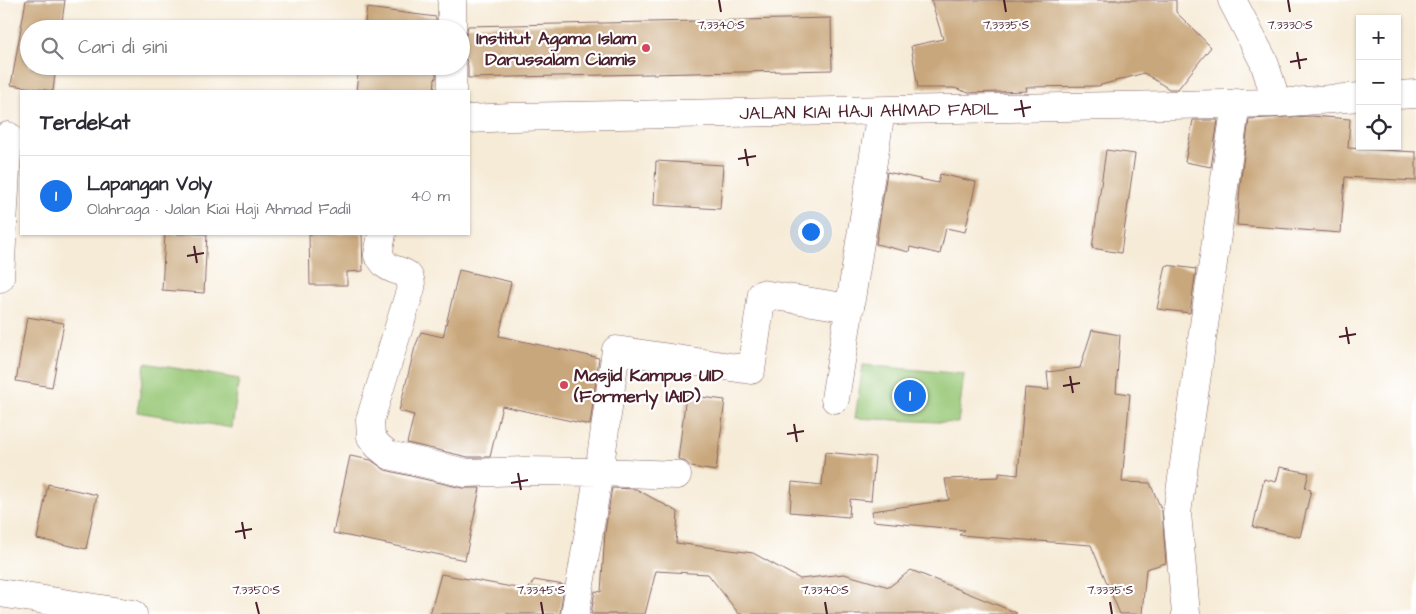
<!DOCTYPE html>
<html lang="id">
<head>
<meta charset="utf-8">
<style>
	:root { --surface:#fff; --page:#f7f7f7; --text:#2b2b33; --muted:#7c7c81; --line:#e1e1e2; --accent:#1a73e8 }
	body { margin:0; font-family:"Architects Daughter",sans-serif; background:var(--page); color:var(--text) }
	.controls { position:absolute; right:15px; top:15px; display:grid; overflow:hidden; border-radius:0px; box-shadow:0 1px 4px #0004 }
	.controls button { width:45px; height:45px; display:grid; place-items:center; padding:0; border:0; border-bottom:1px solid var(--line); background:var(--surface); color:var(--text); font:25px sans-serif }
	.you { position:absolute; left:810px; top:231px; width:18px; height:18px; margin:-12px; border:4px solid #fff; border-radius:50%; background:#1a73e8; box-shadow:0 0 0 8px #1a73e833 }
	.badge { display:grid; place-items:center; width:32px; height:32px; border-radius:50%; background:var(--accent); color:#fff; font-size:16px; font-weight:700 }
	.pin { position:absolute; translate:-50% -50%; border:2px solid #fff; box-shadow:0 1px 5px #0006 }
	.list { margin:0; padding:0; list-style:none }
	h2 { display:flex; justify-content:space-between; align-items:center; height:65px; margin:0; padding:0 20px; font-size:21px }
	h2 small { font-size:16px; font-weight:400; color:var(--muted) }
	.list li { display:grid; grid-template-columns:32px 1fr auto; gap:15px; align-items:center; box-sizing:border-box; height:80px; padding:0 20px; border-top:1px solid var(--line) }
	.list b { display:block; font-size:19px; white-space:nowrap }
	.list p { margin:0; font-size:16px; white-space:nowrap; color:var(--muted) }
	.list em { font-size:16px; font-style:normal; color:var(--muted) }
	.icon { flex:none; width:28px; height:28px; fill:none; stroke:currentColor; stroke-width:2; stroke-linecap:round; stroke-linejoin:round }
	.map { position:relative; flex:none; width:1416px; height:614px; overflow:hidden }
	.search { position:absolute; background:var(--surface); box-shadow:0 1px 4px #0004; left:20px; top:20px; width:450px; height:55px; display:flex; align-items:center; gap:12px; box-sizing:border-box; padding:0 18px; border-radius:28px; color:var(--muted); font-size:19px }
	.panel { position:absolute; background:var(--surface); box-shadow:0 1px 4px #0004; left:20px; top:90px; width:450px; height:145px; border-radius:0px }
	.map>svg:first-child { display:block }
	.garden { fill:#98c877; stroke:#717451 }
	.building { fill:#c9a77c }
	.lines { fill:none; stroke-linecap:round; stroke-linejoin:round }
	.minor-casing { stroke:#866667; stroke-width:29 }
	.minor { stroke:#fff; stroke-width:28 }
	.ticks { fill:none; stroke:#4a1f2b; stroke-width:2 }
	.poi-dot { fill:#d1495b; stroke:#fff; stroke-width:2 }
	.labels { text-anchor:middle; stroke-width:4.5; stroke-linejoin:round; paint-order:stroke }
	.poi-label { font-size:18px; font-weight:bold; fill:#4a1f2b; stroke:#fff; text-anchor:end }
	.street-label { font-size:18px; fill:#4a1f2b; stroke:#fff }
	.ticks-label { font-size:12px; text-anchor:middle; fill:#4a1f2b; stroke:#fff; stroke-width:4.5; stroke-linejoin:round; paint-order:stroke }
</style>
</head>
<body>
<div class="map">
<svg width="1416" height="614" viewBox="0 0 1416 614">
	<rect width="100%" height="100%" fill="#fff"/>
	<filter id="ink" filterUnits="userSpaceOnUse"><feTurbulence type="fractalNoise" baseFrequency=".02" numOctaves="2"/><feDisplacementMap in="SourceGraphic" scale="10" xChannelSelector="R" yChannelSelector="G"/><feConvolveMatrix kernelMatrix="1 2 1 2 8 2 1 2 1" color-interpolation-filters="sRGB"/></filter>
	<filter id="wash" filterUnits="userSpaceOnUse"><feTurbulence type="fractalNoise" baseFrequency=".0096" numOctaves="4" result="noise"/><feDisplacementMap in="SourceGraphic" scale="20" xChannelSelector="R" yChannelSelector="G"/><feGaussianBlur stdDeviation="1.12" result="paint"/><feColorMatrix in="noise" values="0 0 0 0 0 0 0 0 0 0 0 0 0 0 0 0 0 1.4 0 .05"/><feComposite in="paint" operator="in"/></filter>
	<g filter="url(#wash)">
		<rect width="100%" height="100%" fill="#f6ebd7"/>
		<g class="garden">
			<polygon points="145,363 239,379 232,428 137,412"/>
			<polygon points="863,365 964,374 958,423 855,418"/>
		</g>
		<g id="blocks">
			<g class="building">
				<polygon points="26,0 65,0 61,29 29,29 29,66 56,66 53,91 11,85"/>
				<polygon points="931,0 1176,0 1176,12 1211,47 1178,89 1169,89 1144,73 1098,86 1026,87 1027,91 969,93 954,88 918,88 911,46 943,39"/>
				<polygon points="367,8 436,17 436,29 364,29"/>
				<polygon points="831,18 832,70 468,78 468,66 466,59 461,54 461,41 466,36 468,26"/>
				<polygon points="359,66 436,66 436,78 435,79 434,91 356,91"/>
				<polygon points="1311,116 1350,119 1348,148 1416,152 1416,181 1345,177 1341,233 1237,225 1240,186 1249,119"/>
				<polygon points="1193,120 1218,120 1211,167 1185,162"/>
				<polygon points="1106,150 1135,154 1121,253 1092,248"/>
				<polygon points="656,161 723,165 720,209 654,205"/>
				<polygon points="887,172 938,183 940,174 976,182 965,232 946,228 940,254 910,247 909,252 876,244"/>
				<polygon points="165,234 207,234 204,293 162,290"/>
				<polygon points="309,234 362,234 363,271 347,272 347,285 310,285"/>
				<polygon points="1166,265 1196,269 1190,313 1157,309"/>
				<polygon points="459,270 511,282 499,336 599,358 590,425 502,406 490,457 468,457 407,443 414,415 399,411 415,347 421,332 443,337"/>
				<polygon points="27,317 64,323 52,387 16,381"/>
				<polygon points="1092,330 1120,335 1116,392 1130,394 1122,482 1150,483 1162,511 1166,563 1146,569 1142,614 1120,614 1091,545 959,535 965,530 873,521 872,511 949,500 945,479 999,477 999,473 1018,475 1025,388 1049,390 1047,372 1080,368"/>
				<polygon points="686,395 725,400 716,471 691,467 686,462 678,459"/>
				<polygon points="825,452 875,457 871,501 850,499 849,517 790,512 792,482 822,485"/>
				<polygon points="350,456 371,460 385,470 462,488 480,488 465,560 333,533"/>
				<polygon points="1280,467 1309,473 1305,488 1311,490 1300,537 1253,527 1264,479 1276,482"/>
				<polygon points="48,484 97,495 86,549 37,539"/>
				<polygon points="612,488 636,489 678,512 676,543 753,553 800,579 844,574 889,587 911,570 1017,613 1016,614 739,614 708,574 656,571 645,614 591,614 595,591 601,592 605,532"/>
				<polygon points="441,574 528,590 534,580 564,585 560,614 430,614"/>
			</g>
		</g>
	</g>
	<g filter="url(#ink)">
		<use href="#blocks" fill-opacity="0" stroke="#866667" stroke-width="1"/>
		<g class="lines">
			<defs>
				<g id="minor">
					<polyline points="452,0 452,29"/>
					<polyline points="1232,0 1264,62 1277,103"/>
					<polyline points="452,66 452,91"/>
					<polyline points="1397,95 1416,94"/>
					<polyline points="469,119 511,117 1277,103 1360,97"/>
					<path d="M382,234L378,255C381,258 383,262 386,265C397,274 412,268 411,288L370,420L371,437L378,446L389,455L466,473L524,471L599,472L575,614"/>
					<polyline points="0,278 8,136"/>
					<polyline points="835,399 881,111"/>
					<polyline points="677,475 599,472 616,350 751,370 762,294 850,308"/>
					<polyline points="0,593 133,614"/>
					<polyline points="1186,614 1177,513 1236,103"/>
				</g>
			</defs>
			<use href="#minor" class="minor-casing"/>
			<use href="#minor" class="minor"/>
		</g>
	</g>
	<path class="ticks" d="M719,0L721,12M1004,0L1006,12M1288,0L1290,12M1297,52L1300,69M1290,62L1307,59M1021,100L1024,117M1014,110L1031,107M745,149L748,166M738,159L756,156M194,246L197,263M187,256L204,253M1346,327L1349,344M1339,337L1356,334M1070,376L1073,393M1063,386L1080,383M794,424L797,442M787,434L804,431M518,473L521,490M511,483L528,480M242,522L245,539M235,532L252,529M256,602L259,614M541,602L543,614M825,602L827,614M1110,602L1112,614"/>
	<g class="poi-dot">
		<circle cx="646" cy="48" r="5"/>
		<circle cx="564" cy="385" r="5"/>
	</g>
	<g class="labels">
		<g class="poi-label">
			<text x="636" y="44">Institut Agama Islam<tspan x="636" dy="21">Darussalam Ciamis</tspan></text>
			<text x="574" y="381" text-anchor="start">Masjid Kampus UID<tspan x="574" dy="21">(Formerly IAID)</tspan></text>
		</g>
		<g class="street-label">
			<text transform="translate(869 111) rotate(-1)" y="6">JALAN KIAI HAJI AHMAD FADIL</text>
		</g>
	</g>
	<g class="ticks-label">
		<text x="721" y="29">7.3340°S</text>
		<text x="1006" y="29">7.3335°S</text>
		<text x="1290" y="29">7.3330°S</text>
		<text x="256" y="594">7.3350°S</text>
		<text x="541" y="594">7.3345°S</text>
		<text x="825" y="594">7.3340°S</text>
		<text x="1110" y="594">7.3335°S</text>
	</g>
</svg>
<div class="controls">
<button>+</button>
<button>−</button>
<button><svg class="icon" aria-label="locate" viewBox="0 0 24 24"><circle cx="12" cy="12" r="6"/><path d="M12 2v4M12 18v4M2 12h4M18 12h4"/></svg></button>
</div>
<div class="you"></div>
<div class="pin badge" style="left:910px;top:396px">1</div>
<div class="search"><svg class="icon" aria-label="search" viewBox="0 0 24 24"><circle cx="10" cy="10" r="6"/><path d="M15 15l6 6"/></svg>Cari di sini</div>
<section class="panel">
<h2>Terdekat<small></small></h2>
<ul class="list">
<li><span class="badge">1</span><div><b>Lapangan Voly</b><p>Olahraga · Jalan Kiai Haji Ahmad Fadil</p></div><em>40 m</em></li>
</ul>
</section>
</div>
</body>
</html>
